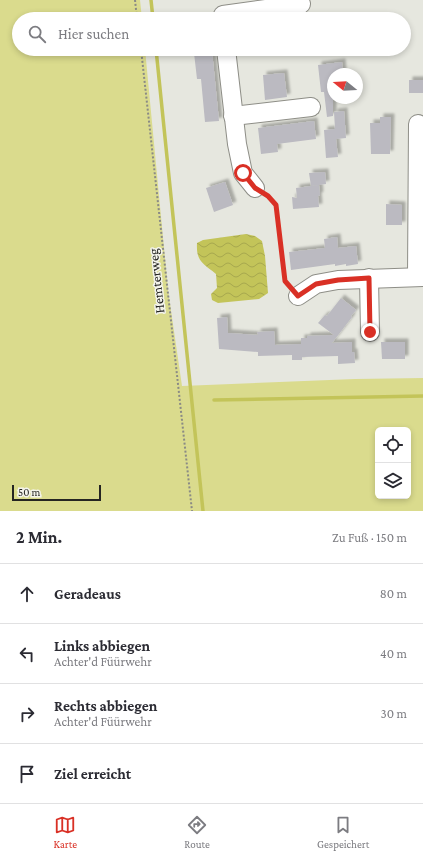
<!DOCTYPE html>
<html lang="de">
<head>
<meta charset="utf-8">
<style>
	:root { --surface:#fff; --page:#f7f7f7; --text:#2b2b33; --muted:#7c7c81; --line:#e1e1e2; --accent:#d93025 }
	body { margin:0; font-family:"Crimson Pro",serif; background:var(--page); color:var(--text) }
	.controls { position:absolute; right:12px; bottom:12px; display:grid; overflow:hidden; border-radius:6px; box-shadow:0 2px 6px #0003 }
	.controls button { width:36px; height:36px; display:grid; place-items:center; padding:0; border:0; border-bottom:1px solid var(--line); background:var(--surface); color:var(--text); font:20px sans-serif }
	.compass { position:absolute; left:327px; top:68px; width:36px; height:36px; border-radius:50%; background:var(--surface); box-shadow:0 2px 6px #0003; rotate:288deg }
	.scale { position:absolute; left:12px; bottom:10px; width:89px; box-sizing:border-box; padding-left:4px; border:2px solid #252522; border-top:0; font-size:11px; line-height:14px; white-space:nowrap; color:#252522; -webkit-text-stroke:3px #f4f4ec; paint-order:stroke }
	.stop { position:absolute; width:12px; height:12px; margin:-9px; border:3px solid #d93025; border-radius:50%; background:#fff }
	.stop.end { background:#d93025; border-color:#fff; box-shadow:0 1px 4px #0008 }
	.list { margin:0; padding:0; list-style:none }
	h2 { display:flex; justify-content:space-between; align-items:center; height:52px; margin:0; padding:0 16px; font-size:17px }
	h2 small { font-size:13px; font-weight:400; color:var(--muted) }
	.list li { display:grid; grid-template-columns:26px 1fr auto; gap:12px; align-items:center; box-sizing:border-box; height:60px; padding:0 16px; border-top:1px solid var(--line) }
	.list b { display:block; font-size:15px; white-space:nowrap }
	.list p { margin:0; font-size:13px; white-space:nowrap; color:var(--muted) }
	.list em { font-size:13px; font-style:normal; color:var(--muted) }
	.icon { flex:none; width:22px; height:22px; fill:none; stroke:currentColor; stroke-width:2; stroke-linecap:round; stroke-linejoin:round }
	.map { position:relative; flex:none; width:423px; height:511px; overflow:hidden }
	.search { position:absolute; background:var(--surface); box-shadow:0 2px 6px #0003; left:12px; right:12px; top:12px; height:44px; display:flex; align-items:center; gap:10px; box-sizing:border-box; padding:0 14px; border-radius:22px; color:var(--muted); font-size:15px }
	.sheet { height:292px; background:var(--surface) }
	nav { display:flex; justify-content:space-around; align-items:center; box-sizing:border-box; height:56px; border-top:1px solid var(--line); background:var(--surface); font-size:11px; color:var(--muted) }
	nav a { display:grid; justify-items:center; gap:2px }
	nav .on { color:var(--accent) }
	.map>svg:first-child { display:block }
	.grass { fill:#dadb8d; fill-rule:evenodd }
	.water { fill:url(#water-waves) }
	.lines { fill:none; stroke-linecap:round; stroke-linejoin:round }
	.stream { stroke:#c3c459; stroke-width:3.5 }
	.building { fill:#bbbac1; filter:url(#shadow) }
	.minor-casing { stroke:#8e8e87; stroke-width:20 }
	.path { stroke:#8a8a85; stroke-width:2; stroke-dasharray:2 2; stroke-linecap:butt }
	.minor { stroke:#fff; stroke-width:18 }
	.route { stroke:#d93025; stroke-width:5 }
	.labels { text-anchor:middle; stroke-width:3; stroke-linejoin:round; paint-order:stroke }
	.street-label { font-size:14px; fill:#252522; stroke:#f4f4ec }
</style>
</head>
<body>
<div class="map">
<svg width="423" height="511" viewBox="0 0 423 511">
	<defs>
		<pattern id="water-waves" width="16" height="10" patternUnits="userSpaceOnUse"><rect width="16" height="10" fill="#c3c459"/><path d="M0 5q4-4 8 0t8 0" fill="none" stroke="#a7a84d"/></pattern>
		<filter id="shadow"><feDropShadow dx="3.5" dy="-3.5" stdDeviation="1" flood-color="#0004"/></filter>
	</defs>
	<rect width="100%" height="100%" fill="#e6e7df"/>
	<path class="grass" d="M0,0H140L142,19H19V49H145L168,290L182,386L355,379L423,378V511H0ZM378,430H408V496H378Z"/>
	<path class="water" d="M246,234L255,236L262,241L265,256L268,293L259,299L218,303L212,300L211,294L217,288L216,274C203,263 196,262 197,243L203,240Z"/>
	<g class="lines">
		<g class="stream">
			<polyline points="151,0 153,19"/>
			<polyline points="156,49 203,511"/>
			<polyline points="214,400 423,396"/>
		</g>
	</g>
	<g class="building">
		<polygon points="212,51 219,121 205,122 201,79 197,79 194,53"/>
		<polygon points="342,62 343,74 333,74 333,116 327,117 324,92 321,92 318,65"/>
		<polygon points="284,73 287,97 265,100 263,75"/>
		<rect x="409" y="80" width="14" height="13"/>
		<polygon points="344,111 346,138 336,139 338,157 326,158 324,130 335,129 334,112"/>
		<polygon points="380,117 391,117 390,154 371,154 370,123 380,123"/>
		<polygon points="314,121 316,139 277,144 278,152 261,154 258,128"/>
		<polygon points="325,172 326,184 311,186 309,173"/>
		<polygon points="225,182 233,205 214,212 206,188"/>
		<polygon points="319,185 320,195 318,196 319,207 293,209 292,197 297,198 296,188"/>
		<polygon points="386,204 402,205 402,225 386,225"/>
		<polygon points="337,237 338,248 356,246 358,264 346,266 346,264 335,266 335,264 291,270 289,252 325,248 324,239"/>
		<polygon points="341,298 356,310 351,316 352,317 332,343 352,342 352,352 354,352 355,363 338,364 338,356 302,357 302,360 292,360 292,355 258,356 258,352 219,349 217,318 227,317 228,333 258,335 257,332 274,331 275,345 301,344 301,338 307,338 307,336 334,335 318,323 325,315 327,316"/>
		<polygon points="381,342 405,342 405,359 382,359"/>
	</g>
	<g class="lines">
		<defs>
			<g id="minor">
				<polyline points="223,15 301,4"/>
				<polyline points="226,49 237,144 243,173 255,188"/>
				<polyline points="233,116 311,107"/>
				<polyline points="417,277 418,124"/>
				<polyline points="369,278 370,332"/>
				<polyline points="298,296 316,284 338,280 423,277"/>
			</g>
		</defs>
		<use href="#minor" class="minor-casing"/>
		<g class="path">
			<polyline points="135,0 137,19"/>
			<polyline points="141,49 192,511"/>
			<polyline points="266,195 276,205 285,281 289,286"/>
		</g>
		<use href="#minor" class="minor"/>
	</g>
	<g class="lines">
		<polyline class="route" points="243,173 255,188 268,196 276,205 285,281 298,296 316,284 338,280 369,278 370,332"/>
	</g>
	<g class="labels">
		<g class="street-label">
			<text transform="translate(156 281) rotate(-96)" y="5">Hemterweg</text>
		</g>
	</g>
</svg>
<div class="controls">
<button><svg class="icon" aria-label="locate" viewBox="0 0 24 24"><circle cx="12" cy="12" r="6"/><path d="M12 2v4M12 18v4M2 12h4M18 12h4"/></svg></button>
<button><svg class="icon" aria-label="layers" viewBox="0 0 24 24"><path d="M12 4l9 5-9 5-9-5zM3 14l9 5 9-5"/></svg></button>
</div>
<svg class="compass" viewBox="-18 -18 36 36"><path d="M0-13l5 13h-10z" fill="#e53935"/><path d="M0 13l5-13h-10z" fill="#7c7c81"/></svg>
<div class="scale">50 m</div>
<div class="stop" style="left:243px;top:173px"></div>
<div class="stop end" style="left:370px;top:332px"></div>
<div class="search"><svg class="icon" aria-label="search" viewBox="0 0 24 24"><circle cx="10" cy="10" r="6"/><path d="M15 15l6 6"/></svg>Hier suchen</div>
</div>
<section class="sheet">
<h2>2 Min.<small>Zu Fuß · 150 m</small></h2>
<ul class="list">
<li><svg class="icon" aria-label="ahead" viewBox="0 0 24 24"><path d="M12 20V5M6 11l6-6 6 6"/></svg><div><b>Geradeaus</b></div><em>80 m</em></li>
<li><svg class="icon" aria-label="left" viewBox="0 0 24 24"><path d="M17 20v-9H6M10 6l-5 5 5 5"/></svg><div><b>Links abbiegen</b><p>Achter'd Füürwehr</p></div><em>40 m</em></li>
<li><svg class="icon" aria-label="right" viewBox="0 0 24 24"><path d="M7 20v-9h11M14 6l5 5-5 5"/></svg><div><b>Rechts abbiegen</b><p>Achter'd Füürwehr</p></div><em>30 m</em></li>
<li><svg class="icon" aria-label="arrive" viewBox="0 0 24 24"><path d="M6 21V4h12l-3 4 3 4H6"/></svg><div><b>Ziel erreicht</b></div></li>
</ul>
</section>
<nav>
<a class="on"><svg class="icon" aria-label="map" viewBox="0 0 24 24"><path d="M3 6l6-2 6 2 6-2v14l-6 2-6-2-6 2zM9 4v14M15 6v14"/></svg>Karte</a>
<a><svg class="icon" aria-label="directions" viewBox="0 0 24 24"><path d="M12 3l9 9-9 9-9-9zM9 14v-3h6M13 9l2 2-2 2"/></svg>Route</a>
<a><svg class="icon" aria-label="saved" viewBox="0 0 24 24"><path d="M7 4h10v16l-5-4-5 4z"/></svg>Gespeichert</a>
</nav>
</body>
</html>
